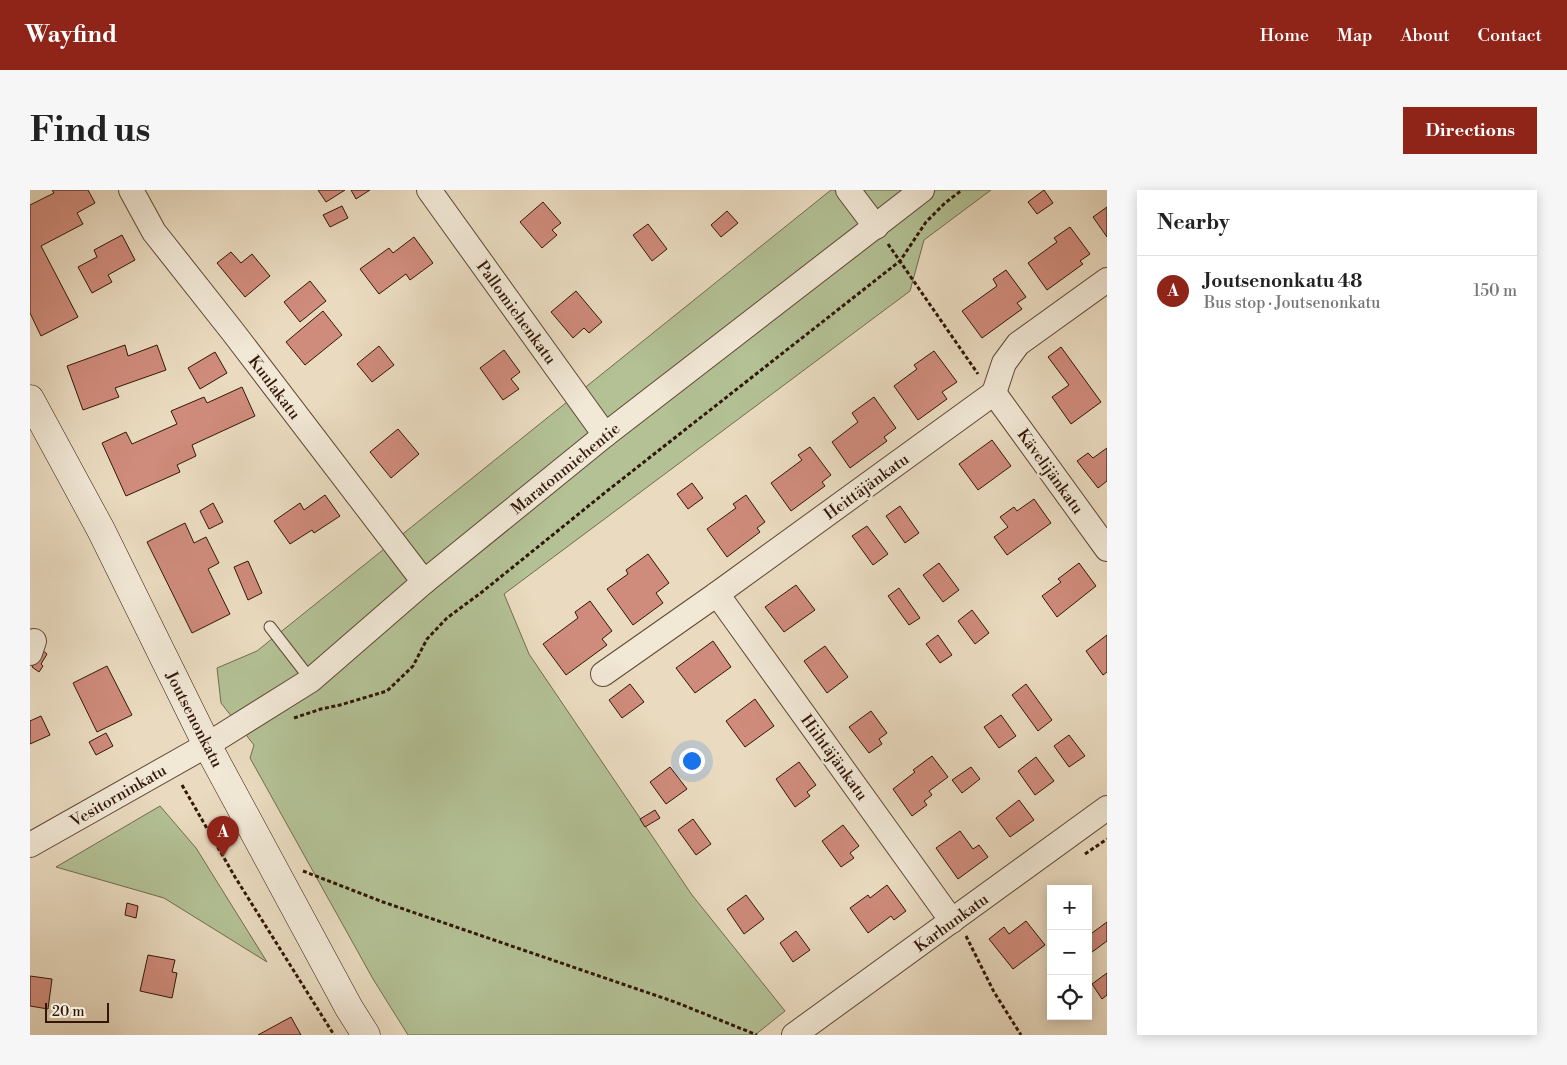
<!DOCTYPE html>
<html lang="en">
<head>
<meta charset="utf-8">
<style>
	:root { --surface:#fff; --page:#f6f6f6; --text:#222; --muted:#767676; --line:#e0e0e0; --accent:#8f2418 }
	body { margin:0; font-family:"Libre Bodoni",serif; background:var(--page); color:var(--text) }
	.controls { position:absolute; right:15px; bottom:15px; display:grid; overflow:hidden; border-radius:0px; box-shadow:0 2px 12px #0003 }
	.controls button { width:45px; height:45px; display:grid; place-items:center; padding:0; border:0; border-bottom:1px solid var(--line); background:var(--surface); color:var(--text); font:25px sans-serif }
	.scale { position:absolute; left:15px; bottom:12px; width:64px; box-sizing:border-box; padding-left:5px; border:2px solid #321707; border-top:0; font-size:14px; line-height:18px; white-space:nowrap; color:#321707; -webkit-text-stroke:4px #f1e8d6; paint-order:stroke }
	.you { position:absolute; left:661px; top:570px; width:18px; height:18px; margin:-12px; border:4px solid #fff; border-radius:50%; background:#1a73e8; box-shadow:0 0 0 8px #1a73e833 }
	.badge { display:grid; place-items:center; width:32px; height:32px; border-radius:50%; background:var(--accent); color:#fff; font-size:16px; font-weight:700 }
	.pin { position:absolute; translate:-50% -41px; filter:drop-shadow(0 1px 2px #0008) }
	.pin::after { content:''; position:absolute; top:26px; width:18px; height:15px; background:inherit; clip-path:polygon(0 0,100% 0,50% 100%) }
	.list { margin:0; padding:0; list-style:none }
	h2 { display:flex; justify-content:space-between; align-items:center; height:65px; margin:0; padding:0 20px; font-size:21px }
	h2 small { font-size:16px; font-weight:400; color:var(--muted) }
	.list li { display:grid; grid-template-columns:32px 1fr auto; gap:15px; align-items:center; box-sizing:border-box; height:70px; padding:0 20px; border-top:1px solid var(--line) }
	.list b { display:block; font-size:19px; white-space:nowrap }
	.list p { margin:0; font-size:16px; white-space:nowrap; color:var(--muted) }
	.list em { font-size:16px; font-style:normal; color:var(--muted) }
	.icon { flex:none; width:28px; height:28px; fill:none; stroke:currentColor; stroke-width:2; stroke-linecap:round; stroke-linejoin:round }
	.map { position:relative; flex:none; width:1077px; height:845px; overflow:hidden; border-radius:0px }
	header { display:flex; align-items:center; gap:30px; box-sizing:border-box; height:70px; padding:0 25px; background:var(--accent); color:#fff }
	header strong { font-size:24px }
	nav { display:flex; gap:28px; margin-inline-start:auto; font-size:18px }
	.intro { display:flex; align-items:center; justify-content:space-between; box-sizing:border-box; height:120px; padding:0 30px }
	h1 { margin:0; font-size:35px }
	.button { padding:12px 22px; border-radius:0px; background:var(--accent); color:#fff; font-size:18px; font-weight:700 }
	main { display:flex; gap:30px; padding:0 30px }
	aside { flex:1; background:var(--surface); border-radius:0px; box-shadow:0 2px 12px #0003 }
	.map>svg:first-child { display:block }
	.green { fill:#b3c195; stroke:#726c4e }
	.building { fill:#cf8b7b; stroke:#321707 }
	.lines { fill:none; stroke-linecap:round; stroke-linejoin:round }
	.lane-casing { stroke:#604835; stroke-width:13 }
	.street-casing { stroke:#604835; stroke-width:26 }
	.secondary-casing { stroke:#321707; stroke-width:29 }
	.path { stroke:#321707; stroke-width:3; stroke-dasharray:4 2.5; stroke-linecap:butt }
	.lane { stroke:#f1e8d6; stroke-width:11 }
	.street { stroke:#f1e8d6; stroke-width:24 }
	.secondary { stroke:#f1e8d6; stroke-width:28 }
	.labels { text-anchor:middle; stroke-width:5; stroke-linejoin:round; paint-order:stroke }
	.street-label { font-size:16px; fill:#321707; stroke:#f1e8d6 }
</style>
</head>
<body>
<header>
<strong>Wayfind</strong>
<nav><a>Home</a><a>Map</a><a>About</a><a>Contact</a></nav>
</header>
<div class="intro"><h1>Find us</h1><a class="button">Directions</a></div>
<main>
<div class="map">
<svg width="1077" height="845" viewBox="0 0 1077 845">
	<rect width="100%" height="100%" fill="#eadbc0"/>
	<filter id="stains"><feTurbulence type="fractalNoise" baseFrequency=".004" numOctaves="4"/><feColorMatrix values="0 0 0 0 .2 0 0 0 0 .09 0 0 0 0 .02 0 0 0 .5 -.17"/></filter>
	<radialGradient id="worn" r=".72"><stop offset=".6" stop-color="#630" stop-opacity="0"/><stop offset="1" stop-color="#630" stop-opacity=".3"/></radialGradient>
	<g class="green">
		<polygon points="801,0 961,0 894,50 880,101 474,404 499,464 662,705 755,821 725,845 378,845 343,789 220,568 224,555 191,513 187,478 227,461"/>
		<polygon points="130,616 166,658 237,772 134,708 26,677"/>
	</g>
	<g class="building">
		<polygon points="22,0 58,0 65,13 47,23 53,34 11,56 48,127 11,146 0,123 0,15 24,3"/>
		<polygon points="288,0 315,0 296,12"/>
		<polygon points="321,0 340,0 326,9"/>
		<polygon points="1014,0 1023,13 1007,24 998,12"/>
		<polygon points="513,12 531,33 522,40 527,45 512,58 490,32"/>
		<polygon points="312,16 318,28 300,37 293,25"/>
		<polygon points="1077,17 1077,47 1063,27"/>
		<polygon points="697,21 708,33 691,47 681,35"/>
		<polygon points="618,34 637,59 622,71 603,45"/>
		<polygon points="1040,37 1060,64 1050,71 1053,74 1017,100 998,73 1027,52 1024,48"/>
		<polygon points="92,45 105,70 78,85 82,92 62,103 48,77 67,67 64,60"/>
		<polygon points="384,47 403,73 380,90 376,84 349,104 330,79 359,58 363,63"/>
		<polygon points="201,62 211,73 222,64 240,86 215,107 187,73"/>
		<polygon points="976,80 996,107 987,113 992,119 952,148 932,121 967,96 963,89"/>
		<polygon points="280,91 296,111 270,132 254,112"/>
		<polygon points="546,101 572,132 559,143 554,138 543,148 521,122"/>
		<polygon points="293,121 312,145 275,175 256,152"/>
		<polygon points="95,155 98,166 127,155 136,180 85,198 89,207 53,220 37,176"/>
		<polygon points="349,156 364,175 342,192 327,174"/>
		<polygon points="1031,157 1071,212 1041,234 1022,207 1039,195 1018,167"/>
		<polygon points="474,160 490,182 481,189 489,199 473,210 450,178"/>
		<polygon points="904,161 927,192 912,202 917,209 888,230 864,196 887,179 884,175"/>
		<polygon points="185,162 197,183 170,199 158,178"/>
		<polygon points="212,197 225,226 162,255 166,266 147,275 150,282 96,306 72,253 96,242 102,254 147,234 141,221 174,207 177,213"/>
		<polygon points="844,207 866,238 854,247 857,251 820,278 802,252 828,232 822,223"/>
		<polygon points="368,239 389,264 361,288 340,262"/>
		<polygon points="962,250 981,276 948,300 929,274"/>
		<polygon points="780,257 801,285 792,292 795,296 761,321 741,293 772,270 768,265"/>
		<polygon points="1077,258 1077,291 1068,298 1047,271 1058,263 1063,268"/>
		<polygon points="662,293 673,308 658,319 647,304"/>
		<polygon points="295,305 310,326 284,343 282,340 260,354 244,331 270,313 274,320"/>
		<polygon points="716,305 735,332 727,338 730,342 697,367 677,339 706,318 703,314"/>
		<polygon points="1004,309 1021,333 977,365 964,347 978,337 970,327 984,317 987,321"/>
		<polygon points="183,313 193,332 179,339 170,321"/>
		<polygon points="870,316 889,343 875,353 856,326"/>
		<polygon points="155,333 164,353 176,347 189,373 178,379 200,424 162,443 117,352"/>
		<polygon points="837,336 858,364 843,375 822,346"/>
		<polygon points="618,364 639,393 626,403 633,413 603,435 577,399 598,384 596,380"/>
		<polygon points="218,371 232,403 218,410 204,377"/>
		<polygon points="909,373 929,400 913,412 893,385"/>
		<polygon points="1049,373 1066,396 1027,427 1012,406 1031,392 1028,389"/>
		<polygon points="766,395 785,420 754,442 735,417"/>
		<polygon points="869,398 890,428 879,435 858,406"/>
		<polygon points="560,411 582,441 572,449 577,455 536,485 513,454 548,428 545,422"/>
		<polygon points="942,420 959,443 945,454 928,431"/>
		<polygon points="908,445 922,465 910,473 896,454"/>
		<polygon points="1077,445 1077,482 1073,485 1056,461"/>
		<polygon points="683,451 701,477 665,503 646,478"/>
		<polygon points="795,456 818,487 797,503 774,471"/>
		<polygon points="12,460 17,464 11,474 13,476 9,482 2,477"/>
		<polygon points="77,476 102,525 67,542 43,493"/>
		<polygon points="600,494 614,512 592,528 579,510"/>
		<polygon points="996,494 1022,530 1008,541 982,505"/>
		<polygon points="725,509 744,536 715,557 696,531"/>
		<polygon points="841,521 857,543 849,549 852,554 839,563 819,537"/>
		<polygon points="971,525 986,546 969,558 954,537"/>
		<polygon points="11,526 20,545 0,554 0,531"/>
		<polygon points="76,543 83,556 66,565 59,552"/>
		<polygon points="1039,545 1055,566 1039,577 1024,556"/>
		<polygon points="902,566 918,587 899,601 902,605 894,611 897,615 882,626 863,599 885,582 883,580"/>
		<polygon points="1006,567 1024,591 1005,605 988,581"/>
		<polygon points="769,572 786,595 777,602 780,606 765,617 746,589"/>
		<polygon points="640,577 657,599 636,614 620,592"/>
		<polygon points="941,577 950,589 932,603 922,590"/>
		<polygon points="989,610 1004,630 980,647 966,628"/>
		<polygon points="625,620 630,628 615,637 610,629"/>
		<polygon points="663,629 681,654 666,665 648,640"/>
		<polygon points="813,635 829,656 820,663 824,668 811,677 792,651"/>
		<polygon points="930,641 943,659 949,655 958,667 928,689 906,658"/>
		<polygon points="857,695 876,721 864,730 861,726 838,743 820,718 838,705 840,708"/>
		<polygon points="716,705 734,729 714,744 697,719"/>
		<polygon points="97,713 108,716 106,728 95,725"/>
		<polygon points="996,731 1015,755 983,779 959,749 974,737 979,744"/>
		<polygon points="1077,732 1077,751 1058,765 1058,746"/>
		<polygon points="766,741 780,760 763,772 750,753"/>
		<polygon points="118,765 145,770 142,782 147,783 142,808 110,801"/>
		<polygon points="1077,783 1077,805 1072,809 1062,794"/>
		<polygon points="0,786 22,789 18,819 0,816"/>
		<polygon points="261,827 271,845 228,845"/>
	</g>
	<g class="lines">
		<defs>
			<polyline id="lane" points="240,437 281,490"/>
			<g id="street">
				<polyline points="101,0 124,42 203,142 394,392"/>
				<polyline points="399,0 575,245"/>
				<polyline points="818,0 846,37"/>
				<polyline points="964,203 1077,359"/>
				<polyline points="687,404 922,731"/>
				<polyline points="0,463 4,451"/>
				<polyline points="573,484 687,404 964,203 974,173 988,154 1077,90"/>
				<polyline points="0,655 177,555 281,490 394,392 575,245 892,0"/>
				<polyline points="764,845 1077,618"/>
			</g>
			<polyline id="secondary" points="0,209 71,340 177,555 319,818 336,845"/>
		</defs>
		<use href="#lane" class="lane-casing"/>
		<use href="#street" class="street-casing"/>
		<use href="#secondary" class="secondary-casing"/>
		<g class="path">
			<polyline points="858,54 948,184"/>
			<polyline points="264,528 291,519 310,515 357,501 383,476 397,449 417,428 452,402 577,301 870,71 896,32 915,13 932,0"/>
			<polyline points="152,595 205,687 304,845"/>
			<polyline points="1055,664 1077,649"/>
			<polyline points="273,681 353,712 645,812 727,845"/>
			<polyline points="936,746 964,802 991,845"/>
		</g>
		<use href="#lane" class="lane"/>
		<use href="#street" class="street"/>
		<use href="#secondary" class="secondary"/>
	</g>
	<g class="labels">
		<g class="street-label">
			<text transform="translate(487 122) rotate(54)" y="6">Pallomiehenkatu</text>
			<text transform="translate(245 197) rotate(53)" y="6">Kuulakatu</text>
			<text transform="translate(535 278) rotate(-39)" y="6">Maratonmiehentie</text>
			<text transform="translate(1021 281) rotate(54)" y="6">Kävelijänkatu</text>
			<text transform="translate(836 296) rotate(-36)" y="6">Heittäjänkatu</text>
			<text transform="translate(165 529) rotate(63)" y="6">Joutsenonkatu</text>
			<text transform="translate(805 567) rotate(54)" y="6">Hiihtäjänkatu</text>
			<text transform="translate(88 605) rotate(-30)" y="6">Vesitorninkatu</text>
			<text transform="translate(921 732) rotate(-36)" y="6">Karhunkatu</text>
		</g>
	</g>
	<rect width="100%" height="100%" filter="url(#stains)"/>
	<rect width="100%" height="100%" fill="url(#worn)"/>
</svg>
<div class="controls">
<button>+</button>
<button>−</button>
<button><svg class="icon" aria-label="locate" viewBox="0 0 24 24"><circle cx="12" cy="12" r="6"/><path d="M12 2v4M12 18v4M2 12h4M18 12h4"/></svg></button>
</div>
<div class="scale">20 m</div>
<div class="you"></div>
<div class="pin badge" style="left:193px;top:667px">A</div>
</div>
<aside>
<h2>Nearby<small></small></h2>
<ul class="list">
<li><span class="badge">A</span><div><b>Joutsenonkatu 48</b><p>Bus stop · Joutsenonkatu</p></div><em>150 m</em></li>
</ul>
</aside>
</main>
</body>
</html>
